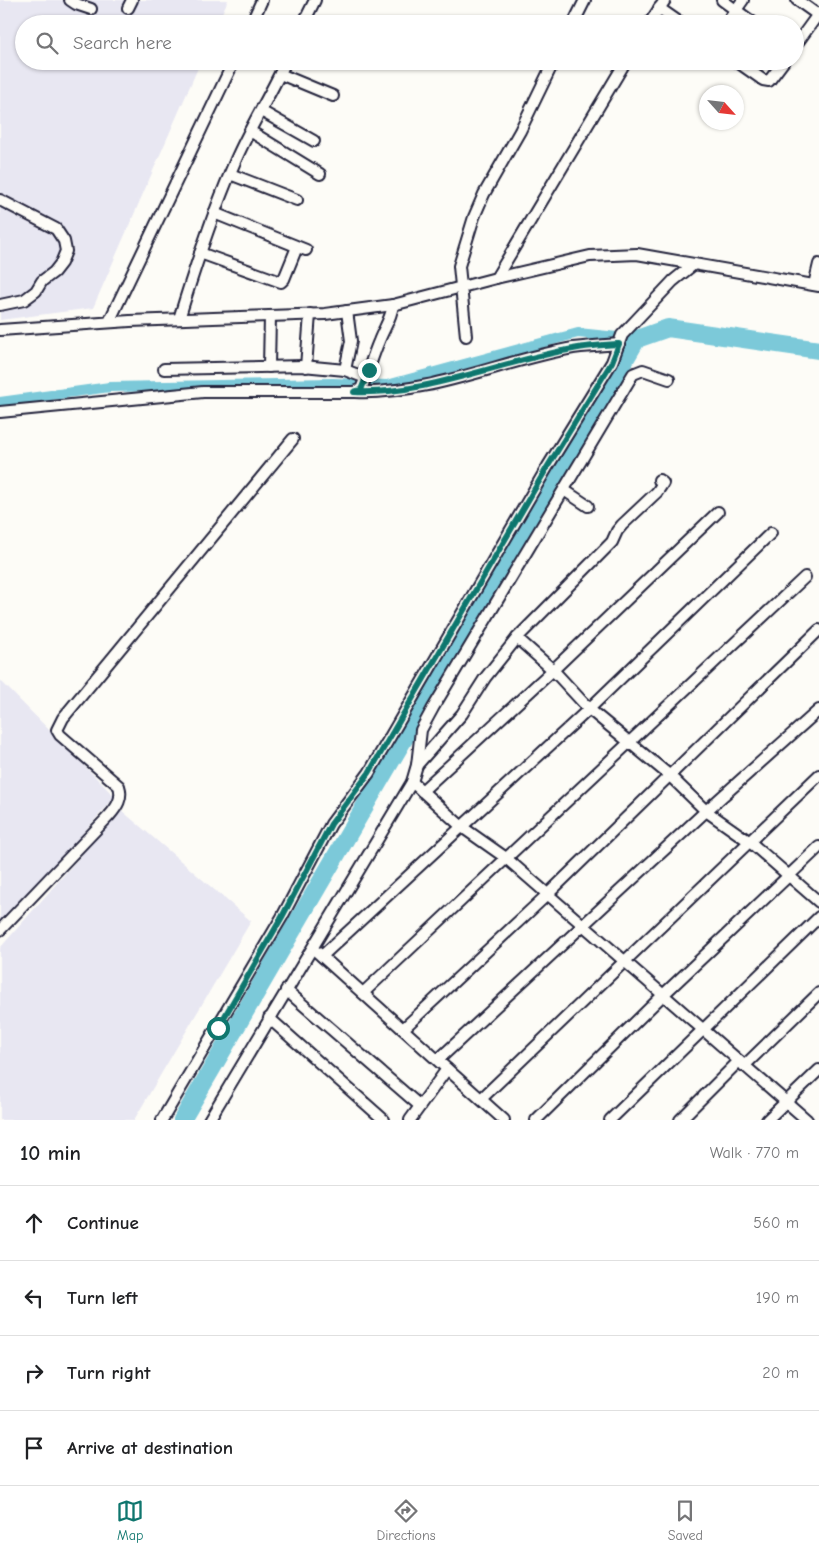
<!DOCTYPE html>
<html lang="en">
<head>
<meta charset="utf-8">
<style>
	:root { --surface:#fff; --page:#f2f2f2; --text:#202124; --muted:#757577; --line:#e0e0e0; --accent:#0f766e }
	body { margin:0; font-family:"Comic Neue",sans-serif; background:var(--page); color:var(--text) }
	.compass { position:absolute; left:699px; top:85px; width:45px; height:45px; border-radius:50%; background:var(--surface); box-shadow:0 1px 4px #0004; rotate:117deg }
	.stop { position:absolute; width:15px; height:15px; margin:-11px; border:4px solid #0f766e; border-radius:50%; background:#fff }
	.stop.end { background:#0f766e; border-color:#fff; box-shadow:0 1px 5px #0008 }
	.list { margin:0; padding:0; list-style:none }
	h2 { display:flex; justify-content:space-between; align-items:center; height:65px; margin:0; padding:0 20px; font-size:21px }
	h2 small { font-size:16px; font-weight:400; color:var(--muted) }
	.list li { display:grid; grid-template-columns:32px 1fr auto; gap:15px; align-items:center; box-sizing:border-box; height:75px; padding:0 20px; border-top:1px solid var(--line) }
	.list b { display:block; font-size:19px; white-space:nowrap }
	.list em { font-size:16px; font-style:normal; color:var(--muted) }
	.icon { flex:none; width:28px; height:28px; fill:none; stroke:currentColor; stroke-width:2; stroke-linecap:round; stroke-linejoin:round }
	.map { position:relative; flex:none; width:819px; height:1120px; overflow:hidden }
	.search { position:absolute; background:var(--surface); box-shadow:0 1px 4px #0004; left:15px; right:15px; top:15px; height:55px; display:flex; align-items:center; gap:12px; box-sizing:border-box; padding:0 18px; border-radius:28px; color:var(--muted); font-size:19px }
	.sheet { height:365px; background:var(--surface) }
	nav { display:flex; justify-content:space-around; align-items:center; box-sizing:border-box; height:70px; border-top:1px solid var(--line); background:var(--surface); font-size:14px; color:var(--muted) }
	nav a { display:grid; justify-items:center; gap:2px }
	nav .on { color:var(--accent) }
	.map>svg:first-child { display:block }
	.built { fill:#e8e7f2 }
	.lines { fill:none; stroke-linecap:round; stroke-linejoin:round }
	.canal { stroke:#7bc9d9; stroke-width:10 }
	.river { stroke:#7bc9d9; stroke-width:18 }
	.minor-casing { stroke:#22223b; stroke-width:14 }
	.minor { stroke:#fdfcf7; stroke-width:10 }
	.route { stroke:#0f766e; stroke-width:6 }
</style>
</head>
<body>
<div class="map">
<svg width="819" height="1120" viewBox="0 0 819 1120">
	<rect width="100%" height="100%" fill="#fdfcf7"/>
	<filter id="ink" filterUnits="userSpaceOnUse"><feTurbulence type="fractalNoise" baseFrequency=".02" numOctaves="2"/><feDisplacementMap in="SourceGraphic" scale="10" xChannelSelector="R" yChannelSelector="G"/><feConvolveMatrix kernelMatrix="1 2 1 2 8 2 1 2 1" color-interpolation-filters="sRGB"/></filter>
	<g filter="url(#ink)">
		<g class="built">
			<polygon points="0,0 228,0 217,24 24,24 24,61 201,61 93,308 0,320"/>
			<polygon points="0,680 115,797 0,926"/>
			<polygon points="121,810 251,921 134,1120 0,1120 0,948"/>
		</g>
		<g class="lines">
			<polyline class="canal" points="0,402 110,387 333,383 387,385 578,333 637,339"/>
			<polyline class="river" points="182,1120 637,339 668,328 819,350"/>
			<defs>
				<g id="minor">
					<polyline points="70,0 76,4 91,9"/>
					<polyline points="722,0 755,24"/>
					<polyline points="797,0 818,15"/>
					<polyline points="128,8 132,0"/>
					<polyline points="659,8 682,24"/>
					<polyline points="251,24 262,0"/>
					<polyline points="303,24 315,0"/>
					<polyline points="573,24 585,0"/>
					<polyline points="649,24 665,0"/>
					<polyline points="726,24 743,0"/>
					<polyline points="795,46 819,13"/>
					<polyline points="736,61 763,80 769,81 784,61"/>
					<polyline points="280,74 333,96"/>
					<polyline points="261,111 314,141"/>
					<polyline points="250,131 320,174"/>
					<polyline points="230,174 297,200"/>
					<polyline points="0,200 56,229 64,241 66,251 61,263 54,272 42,281 36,291 24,300 0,305"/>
					<polyline points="214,213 306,250"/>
					<polyline points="200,253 281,282 284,279 297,247"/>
					<polyline points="496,278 626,61"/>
					<polyline points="814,285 819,264"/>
					<path d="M179,319C195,267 212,214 234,164C249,128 270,96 286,61"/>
					<polyline points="109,322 234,61"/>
					<polyline points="0,330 130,321 325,314 393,305 496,278 590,256 637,254 819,286"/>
					<polyline points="466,336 459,266 474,217 484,194 520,131 554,61"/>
					<polyline points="269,367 270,316"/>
					<polyline points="306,367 310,314"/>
					<polyline points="164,369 303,366 345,370 366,378"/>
					<polyline points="345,370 351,341 347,311"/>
					<path d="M355,392C430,395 500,361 573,348C588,346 604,345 619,344"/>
					<path d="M0,412L203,392H354L361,389C368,374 372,357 379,341C384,328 391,319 393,305"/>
					<polyline points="564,490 588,506"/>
					<polyline points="517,638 553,670 589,709 669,775 706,811 750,842 819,902"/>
					<polyline points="417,765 462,714 485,678 517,638 612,542 617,531 622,525 657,492 663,483 659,480"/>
					<polyline points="412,782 462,827 506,858 807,1120"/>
					<polyline points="422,791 553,670 718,512"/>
					<path d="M0,930L109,816C117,807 123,798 119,786L60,735L57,730L63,718L293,439"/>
					<polyline points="317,952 504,1120"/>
					<polyline points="322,956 589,709 771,533"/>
					<polyline points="286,990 420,1106"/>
					<polyline points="363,993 805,577"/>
					<polyline points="269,1018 384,1120"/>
					<polyline points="403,1029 548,894 819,630"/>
					<polyline points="438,1060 706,811 819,710"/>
					<polyline points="744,1066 819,993"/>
					<polyline points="481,1099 819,775"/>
					<polyline points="162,1120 282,917 331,824 369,773 548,466 612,362 622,335 673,281 694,264"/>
					<polyline points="209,1120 412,782 417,765 421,730 433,708 633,374 643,370 669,379"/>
					<polyline points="410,1120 447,1069"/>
					<polyline points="536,1120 663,995 819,847"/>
					<polyline points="610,1120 819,917"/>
					<polyline points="680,1120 739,1061"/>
					<polyline points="767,1120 819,1070"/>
				</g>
			</defs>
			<use href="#minor" class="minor-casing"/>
			<use href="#minor" class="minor"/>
		</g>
	</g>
	<g class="lines" filter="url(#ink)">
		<path class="route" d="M218,1028L282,917L331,824L369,773L548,466L612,362L619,344C604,345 588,346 573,349C500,361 429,395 354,392L361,390L369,370"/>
	</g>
</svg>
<svg class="compass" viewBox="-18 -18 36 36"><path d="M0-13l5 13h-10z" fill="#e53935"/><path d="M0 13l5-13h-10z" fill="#757577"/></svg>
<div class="stop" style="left:218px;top:1028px"></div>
<div class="stop end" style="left:369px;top:370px"></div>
<div class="search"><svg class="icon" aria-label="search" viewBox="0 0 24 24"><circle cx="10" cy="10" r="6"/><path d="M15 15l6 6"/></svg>Search here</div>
</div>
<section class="sheet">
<h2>10 min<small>Walk · 770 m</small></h2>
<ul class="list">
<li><svg class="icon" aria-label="ahead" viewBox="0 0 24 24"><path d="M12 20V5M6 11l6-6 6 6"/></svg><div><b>Continue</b></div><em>560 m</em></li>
<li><svg class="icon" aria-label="left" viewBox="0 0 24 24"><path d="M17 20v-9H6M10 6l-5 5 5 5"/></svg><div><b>Turn left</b></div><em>190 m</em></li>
<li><svg class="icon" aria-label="right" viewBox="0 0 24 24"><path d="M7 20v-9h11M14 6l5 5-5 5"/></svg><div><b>Turn right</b></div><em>20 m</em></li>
<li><svg class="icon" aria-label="arrive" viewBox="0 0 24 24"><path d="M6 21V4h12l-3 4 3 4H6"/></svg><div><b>Arrive at destination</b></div></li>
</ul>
</section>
<nav>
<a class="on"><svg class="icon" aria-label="map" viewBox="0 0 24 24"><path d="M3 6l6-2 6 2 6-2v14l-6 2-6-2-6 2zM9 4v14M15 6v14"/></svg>Map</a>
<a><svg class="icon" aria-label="directions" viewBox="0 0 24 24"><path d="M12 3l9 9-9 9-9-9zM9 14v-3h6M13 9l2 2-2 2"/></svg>Directions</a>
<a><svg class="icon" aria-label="saved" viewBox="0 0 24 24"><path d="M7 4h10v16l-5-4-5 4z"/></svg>Saved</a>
</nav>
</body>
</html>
